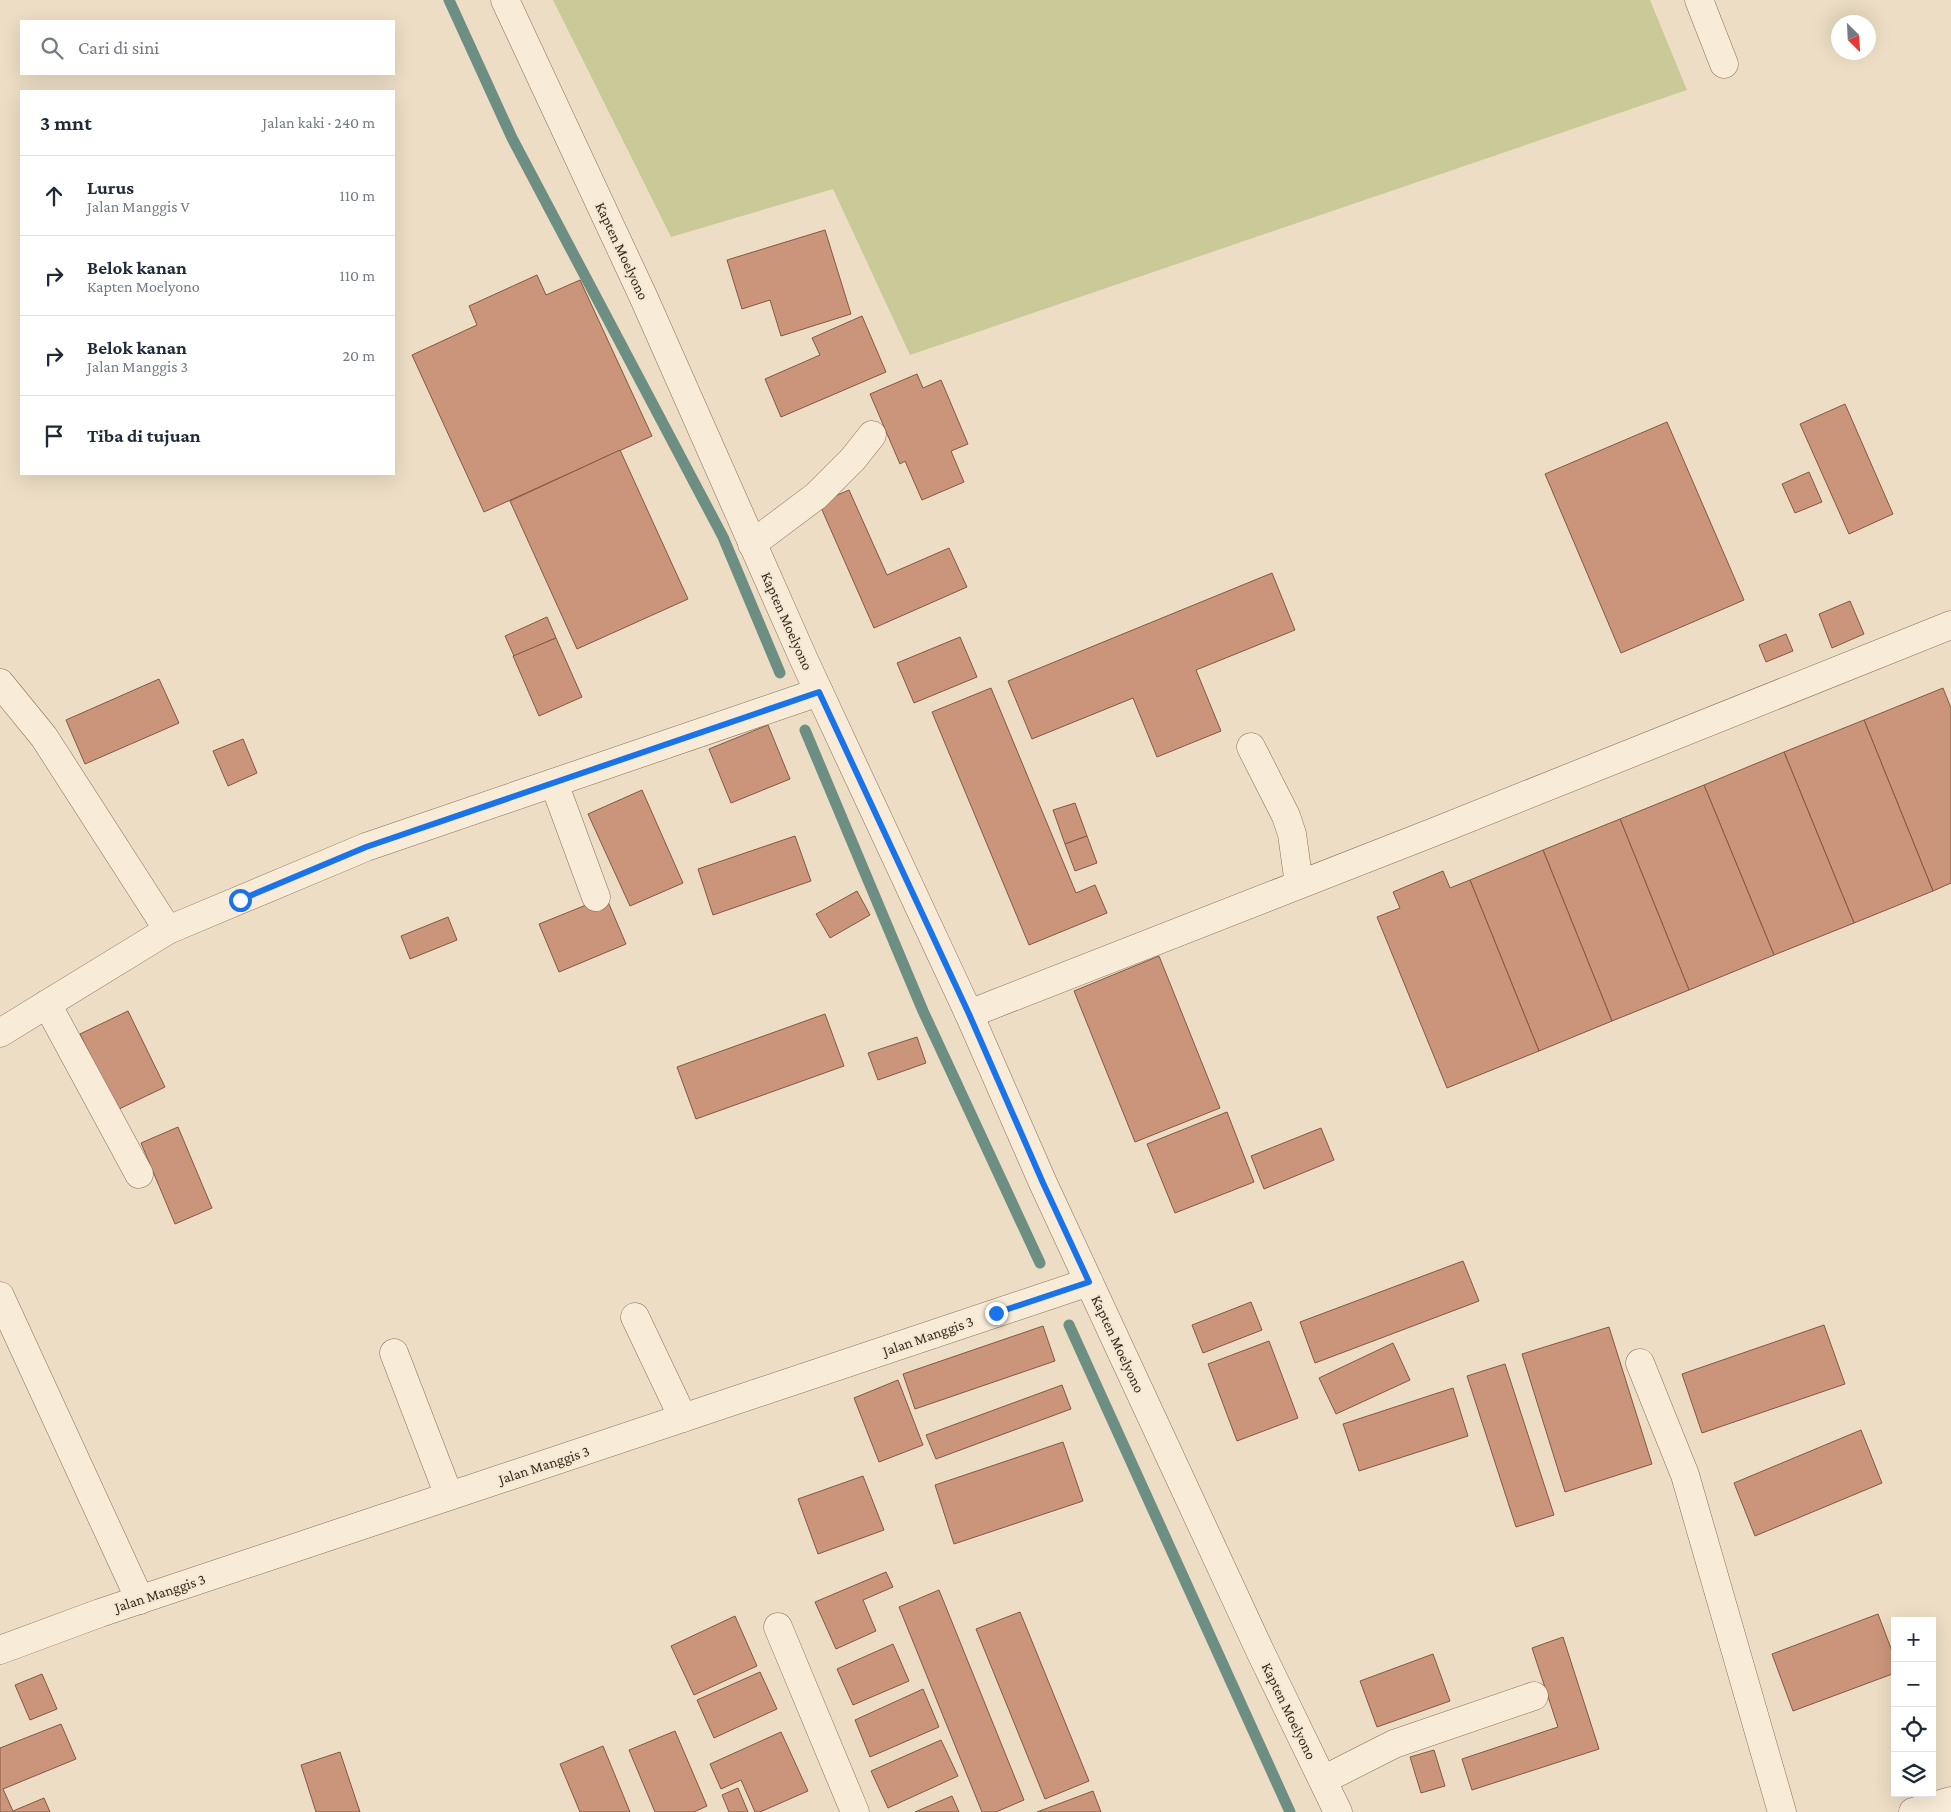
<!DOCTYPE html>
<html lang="id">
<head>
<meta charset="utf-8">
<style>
	:root { --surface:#fff; --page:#f2f2f3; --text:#1f2937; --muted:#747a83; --line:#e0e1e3 }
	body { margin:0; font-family:"Crimson Pro",serif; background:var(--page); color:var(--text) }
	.controls { position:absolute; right:15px; bottom:15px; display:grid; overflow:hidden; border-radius:0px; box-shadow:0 5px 20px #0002 }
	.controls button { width:45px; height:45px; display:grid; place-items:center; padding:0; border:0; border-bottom:1px solid var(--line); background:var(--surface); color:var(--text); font:25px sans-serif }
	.compass { position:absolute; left:1831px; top:15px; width:45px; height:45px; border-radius:50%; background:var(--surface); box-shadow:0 5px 20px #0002; rotate:156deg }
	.stop { position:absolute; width:15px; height:15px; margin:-11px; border:4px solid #1a73e8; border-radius:50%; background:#fff }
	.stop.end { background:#1a73e8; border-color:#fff; box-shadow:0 1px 5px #0008 }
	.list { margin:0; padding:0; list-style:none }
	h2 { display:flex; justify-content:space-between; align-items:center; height:65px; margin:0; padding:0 20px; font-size:21px }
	h2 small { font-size:16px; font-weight:400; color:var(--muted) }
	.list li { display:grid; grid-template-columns:32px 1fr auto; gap:15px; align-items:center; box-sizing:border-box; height:80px; padding:0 20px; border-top:1px solid var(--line) }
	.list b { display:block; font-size:19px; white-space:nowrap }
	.list p { margin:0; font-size:16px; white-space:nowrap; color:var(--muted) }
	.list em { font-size:16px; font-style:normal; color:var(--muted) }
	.icon { flex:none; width:28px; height:28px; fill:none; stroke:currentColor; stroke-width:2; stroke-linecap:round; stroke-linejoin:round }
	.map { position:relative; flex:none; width:1951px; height:1812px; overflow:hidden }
	.search { position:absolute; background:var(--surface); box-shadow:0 5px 20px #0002; left:20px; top:20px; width:375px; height:55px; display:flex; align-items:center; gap:12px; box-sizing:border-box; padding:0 18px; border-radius:0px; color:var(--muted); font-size:19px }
	.panel { position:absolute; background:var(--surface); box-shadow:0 5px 20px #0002; left:20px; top:90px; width:375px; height:385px; border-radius:0px }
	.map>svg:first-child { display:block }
	.green { fill:#c9ca98 }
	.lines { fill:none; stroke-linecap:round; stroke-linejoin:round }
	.stream { stroke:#6d8e83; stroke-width:11 }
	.building { fill:#ca957b; stroke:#855742 }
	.minor-casing { stroke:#876f5b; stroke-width:29 }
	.minor { stroke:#f8ebd7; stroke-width:28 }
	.route { stroke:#1a73e8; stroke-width:6 }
	.labels { text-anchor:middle; stroke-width:4; stroke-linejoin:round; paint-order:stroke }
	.street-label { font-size:15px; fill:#37291f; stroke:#f4e8d3 }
</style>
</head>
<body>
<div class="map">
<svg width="1951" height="1812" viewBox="0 0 1951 1812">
	<rect width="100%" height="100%" fill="#edddc4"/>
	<polygon class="green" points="553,0 1650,0 1687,90 910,355 833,189 671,237"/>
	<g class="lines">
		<g class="stream">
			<polyline points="449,0 512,138 723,537 780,673"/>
			<polyline points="805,730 923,1011 1040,1263"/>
			<polyline points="1069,1325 1290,1812"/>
		</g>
	</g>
	<g class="building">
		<polygon points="825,230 851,314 781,336 770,300 742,309 727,260"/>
		<polygon points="537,275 546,295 580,280 652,436 484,512 412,355 477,325 469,306"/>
		<polygon points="862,316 886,372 781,417 765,379 820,355 812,338"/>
		<polygon points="917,374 923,388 941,380 968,444 951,451 964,482 922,500 905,461 900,464 870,394"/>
		<polygon points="1845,404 1893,514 1849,534 1800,424"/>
		<polygon points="1667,422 1744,600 1621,653 1545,474"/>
		<polygon points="620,450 688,599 577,649 510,501"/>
		<polygon points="1809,472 1822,502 1795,513 1782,484"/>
		<polygon points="849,490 887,575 949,548 967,587 874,628 819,503"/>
		<polygon points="1272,573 1295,630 1196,670 1221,731 1157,757 1133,698 1032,739 1008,681"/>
		<polygon points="1850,601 1864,634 1832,648 1819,614"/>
		<polygon points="547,617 556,638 514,656 505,636"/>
		<polygon points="1786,634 1793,651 1766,662 1759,645"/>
		<polygon points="960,637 977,677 914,703 897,663"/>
		<polygon points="556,638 582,697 539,716 513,656"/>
		<polygon points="159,679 179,723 85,764 66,720"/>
		<polygon points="991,688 1076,893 1095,885 1107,913 1029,945 932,712"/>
		<polygon points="1943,688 1951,708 1951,883 1933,891 1864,720"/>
		<polygon points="1864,720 1933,891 1854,923 1784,752"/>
		<polygon points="768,725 790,779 731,803 709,749"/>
		<polygon points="243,739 257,773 228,786 213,751"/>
		<polygon points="1784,752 1854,923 1774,955 1704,785"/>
		<polygon points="1704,785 1774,955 1689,990 1620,819"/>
		<polygon points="642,790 683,883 630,906 588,814"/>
		<polygon points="1075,803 1087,836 1065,844 1053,810"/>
		<polygon points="1620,819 1689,990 1612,1021 1543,850"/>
		<polygon points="795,836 811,881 713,915 698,869"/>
		<polygon points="1087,836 1097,863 1075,871 1065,844"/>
		<polygon points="1543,850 1612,1021 1539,1051 1470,880"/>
		<polygon points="1443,871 1450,888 1470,880 1539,1051 1447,1088 1377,917 1400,908 1393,892"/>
		<polygon points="857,891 870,915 830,938 816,914"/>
		<polygon points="606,897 626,944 559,972 539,924"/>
		<polygon points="448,917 457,940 410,959 401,936"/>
		<polygon points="1159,956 1220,1108 1135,1142 1074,991"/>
		<polygon points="128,1011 165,1087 117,1110 80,1034"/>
		<polygon points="825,1014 844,1066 696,1119 677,1067"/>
		<polygon points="917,1037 926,1063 878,1080 868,1053"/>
		<polygon points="1227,1112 1254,1182 1175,1213 1147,1144"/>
		<polygon points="178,1127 212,1208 175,1224 141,1143"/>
		<polygon points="1321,1128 1334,1160 1264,1189 1251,1156"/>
		<polygon points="1463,1261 1479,1301 1315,1363 1300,1322"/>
		<polygon points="1251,1302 1262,1330 1203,1353 1192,1325"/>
		<polygon points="1824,1325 1845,1384 1702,1433 1682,1374"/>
		<polygon points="1043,1326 1055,1361 915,1409 903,1374"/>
		<polygon points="1609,1327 1652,1464 1565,1492 1522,1354"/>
		<polygon points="1269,1341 1298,1418 1237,1441 1208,1364"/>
		<polygon points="1393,1343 1410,1380 1336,1414 1319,1378"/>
		<polygon points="1505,1364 1554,1515 1516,1527 1467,1376"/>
		<polygon points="898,1380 923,1445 879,1462 854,1398"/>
		<polygon points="1062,1385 1071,1409 936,1459 926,1435"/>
		<polygon points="1453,1388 1468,1436 1359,1471 1343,1424"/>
		<polygon points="1861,1430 1882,1483 1755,1536 1734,1483"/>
		<polygon points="1063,1442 1083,1501 954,1544 935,1485"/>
		<polygon points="863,1476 884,1530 818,1554 798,1499"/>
		<polygon points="886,1572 893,1587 863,1600 876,1631 836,1649 815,1602"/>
		<polygon points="939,1590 1024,1800 996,1812 982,1812 899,1607"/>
		<polygon points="1020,1612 1089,1781 1045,1799 976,1629"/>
		<polygon points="1878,1614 1895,1659 1895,1673 1793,1711 1772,1654"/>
		<polygon points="735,1616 757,1666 694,1695 671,1646"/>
		<polygon points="1563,1637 1599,1749 1472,1790 1462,1759 1558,1727 1532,1648"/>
		<polygon points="893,1644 909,1681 853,1705 837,1669"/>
		<polygon points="1433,1654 1450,1701 1377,1727 1360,1681"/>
		<polygon points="760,1672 777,1709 714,1738 697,1700"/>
		<polygon points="42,1674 57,1709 30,1720 15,1685"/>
		<polygon points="923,1689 939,1727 870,1757 855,1720"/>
		<polygon points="61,1724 76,1759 3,1789 13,1811 44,1798 50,1812 0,1812 0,1748"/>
		<polygon points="675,1731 707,1806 694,1812 655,1812 629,1750"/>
		<polygon points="781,1732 808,1791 760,1812 755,1812 741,1780 721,1789 710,1764"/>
		<polygon points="941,1740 958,1776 888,1808 871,1771"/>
		<polygon points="603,1746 630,1812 580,1812 560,1764"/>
		<polygon points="1434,1750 1445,1786 1421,1793 1410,1757"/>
		<polygon points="340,1752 360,1812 316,1812 301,1765"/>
		<polygon points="738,1788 748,1812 729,1812 722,1795"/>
		<polygon points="1093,1791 1101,1812 1037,1812"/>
		<polygon points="952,1796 959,1812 915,1812"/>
	</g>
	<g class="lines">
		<defs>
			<g id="minor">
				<polyline points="505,0 643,296 805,662 969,1014 1043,1183 1261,1653 1338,1812"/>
				<polyline points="1699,0 1724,64"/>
				<polyline points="752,544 816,496 853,459 872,435"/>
				<polyline points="0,683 44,737 168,930"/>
				<polyline points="1251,747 1286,816 1292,834 1299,884"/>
				<polyline points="554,783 596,897"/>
				<polyline points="47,1004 139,1174"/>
				<polyline points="969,1014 1434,832 1951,625"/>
				<polyline points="0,1033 168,930 366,847 819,692"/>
				<polyline points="0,1296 140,1600"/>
				<polyline points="635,1317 683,1418"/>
				<polyline points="394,1353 449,1496"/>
				<polyline points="1640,1363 1685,1475 1782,1812"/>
				<polyline points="778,1627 855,1812"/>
				<polyline points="0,1650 100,1613 1089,1282"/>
				<polyline points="1323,1780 1394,1744 1534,1696"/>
				<polyline points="1913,1812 1951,1801"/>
			</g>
		</defs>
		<use href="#minor" class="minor-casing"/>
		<use href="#minor" class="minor"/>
	</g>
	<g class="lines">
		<polyline class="route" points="240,900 366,847 819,692 969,1014 1043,1183 1089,1282 996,1313"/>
	</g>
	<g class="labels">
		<g class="street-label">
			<text transform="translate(622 251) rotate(65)" y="5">Kapten Moelyono</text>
			<text transform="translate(787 621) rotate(66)" y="5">Kapten Moelyono</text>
			<text transform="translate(928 1336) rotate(-19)" y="5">Jalan Manggis 3</text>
			<text transform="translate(1118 1344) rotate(65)" y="5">Kapten Moelyono</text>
			<text transform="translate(544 1465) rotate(-18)" y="5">Jalan Manggis 3</text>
			<text transform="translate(160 1593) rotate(-18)" y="5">Jalan Manggis 3</text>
			<text transform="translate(1289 1711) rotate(64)" y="5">Kapten Moelyono</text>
		</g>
	</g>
</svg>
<div class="controls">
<button>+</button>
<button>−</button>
<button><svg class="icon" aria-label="locate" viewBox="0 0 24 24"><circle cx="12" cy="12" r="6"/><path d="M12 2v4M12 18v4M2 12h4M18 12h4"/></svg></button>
<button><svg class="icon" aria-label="layers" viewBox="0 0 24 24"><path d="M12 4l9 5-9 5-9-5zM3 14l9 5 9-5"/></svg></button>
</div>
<svg class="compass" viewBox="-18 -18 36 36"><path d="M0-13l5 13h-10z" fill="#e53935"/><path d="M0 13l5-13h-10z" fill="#747a83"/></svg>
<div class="stop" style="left:240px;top:900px"></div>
<div class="stop end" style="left:996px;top:1313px"></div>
<div class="search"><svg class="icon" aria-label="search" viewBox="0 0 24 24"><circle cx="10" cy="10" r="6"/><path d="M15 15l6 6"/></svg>Cari di sini</div>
<section class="panel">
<h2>3 mnt<small>Jalan kaki · 240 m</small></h2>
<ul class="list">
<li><svg class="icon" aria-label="ahead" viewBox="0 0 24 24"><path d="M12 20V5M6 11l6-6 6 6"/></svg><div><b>Lurus</b><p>Jalan Manggis V</p></div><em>110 m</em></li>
<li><svg class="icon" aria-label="right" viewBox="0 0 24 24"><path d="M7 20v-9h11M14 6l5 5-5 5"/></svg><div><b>Belok kanan</b><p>Kapten Moelyono</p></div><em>110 m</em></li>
<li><svg class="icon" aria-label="right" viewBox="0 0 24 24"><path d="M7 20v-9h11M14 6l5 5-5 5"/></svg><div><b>Belok kanan</b><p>Jalan Manggis 3</p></div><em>20 m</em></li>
<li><svg class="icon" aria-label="arrive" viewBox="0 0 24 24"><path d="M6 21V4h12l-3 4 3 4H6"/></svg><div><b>Tiba di tujuan</b></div></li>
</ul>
</section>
</div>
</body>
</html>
